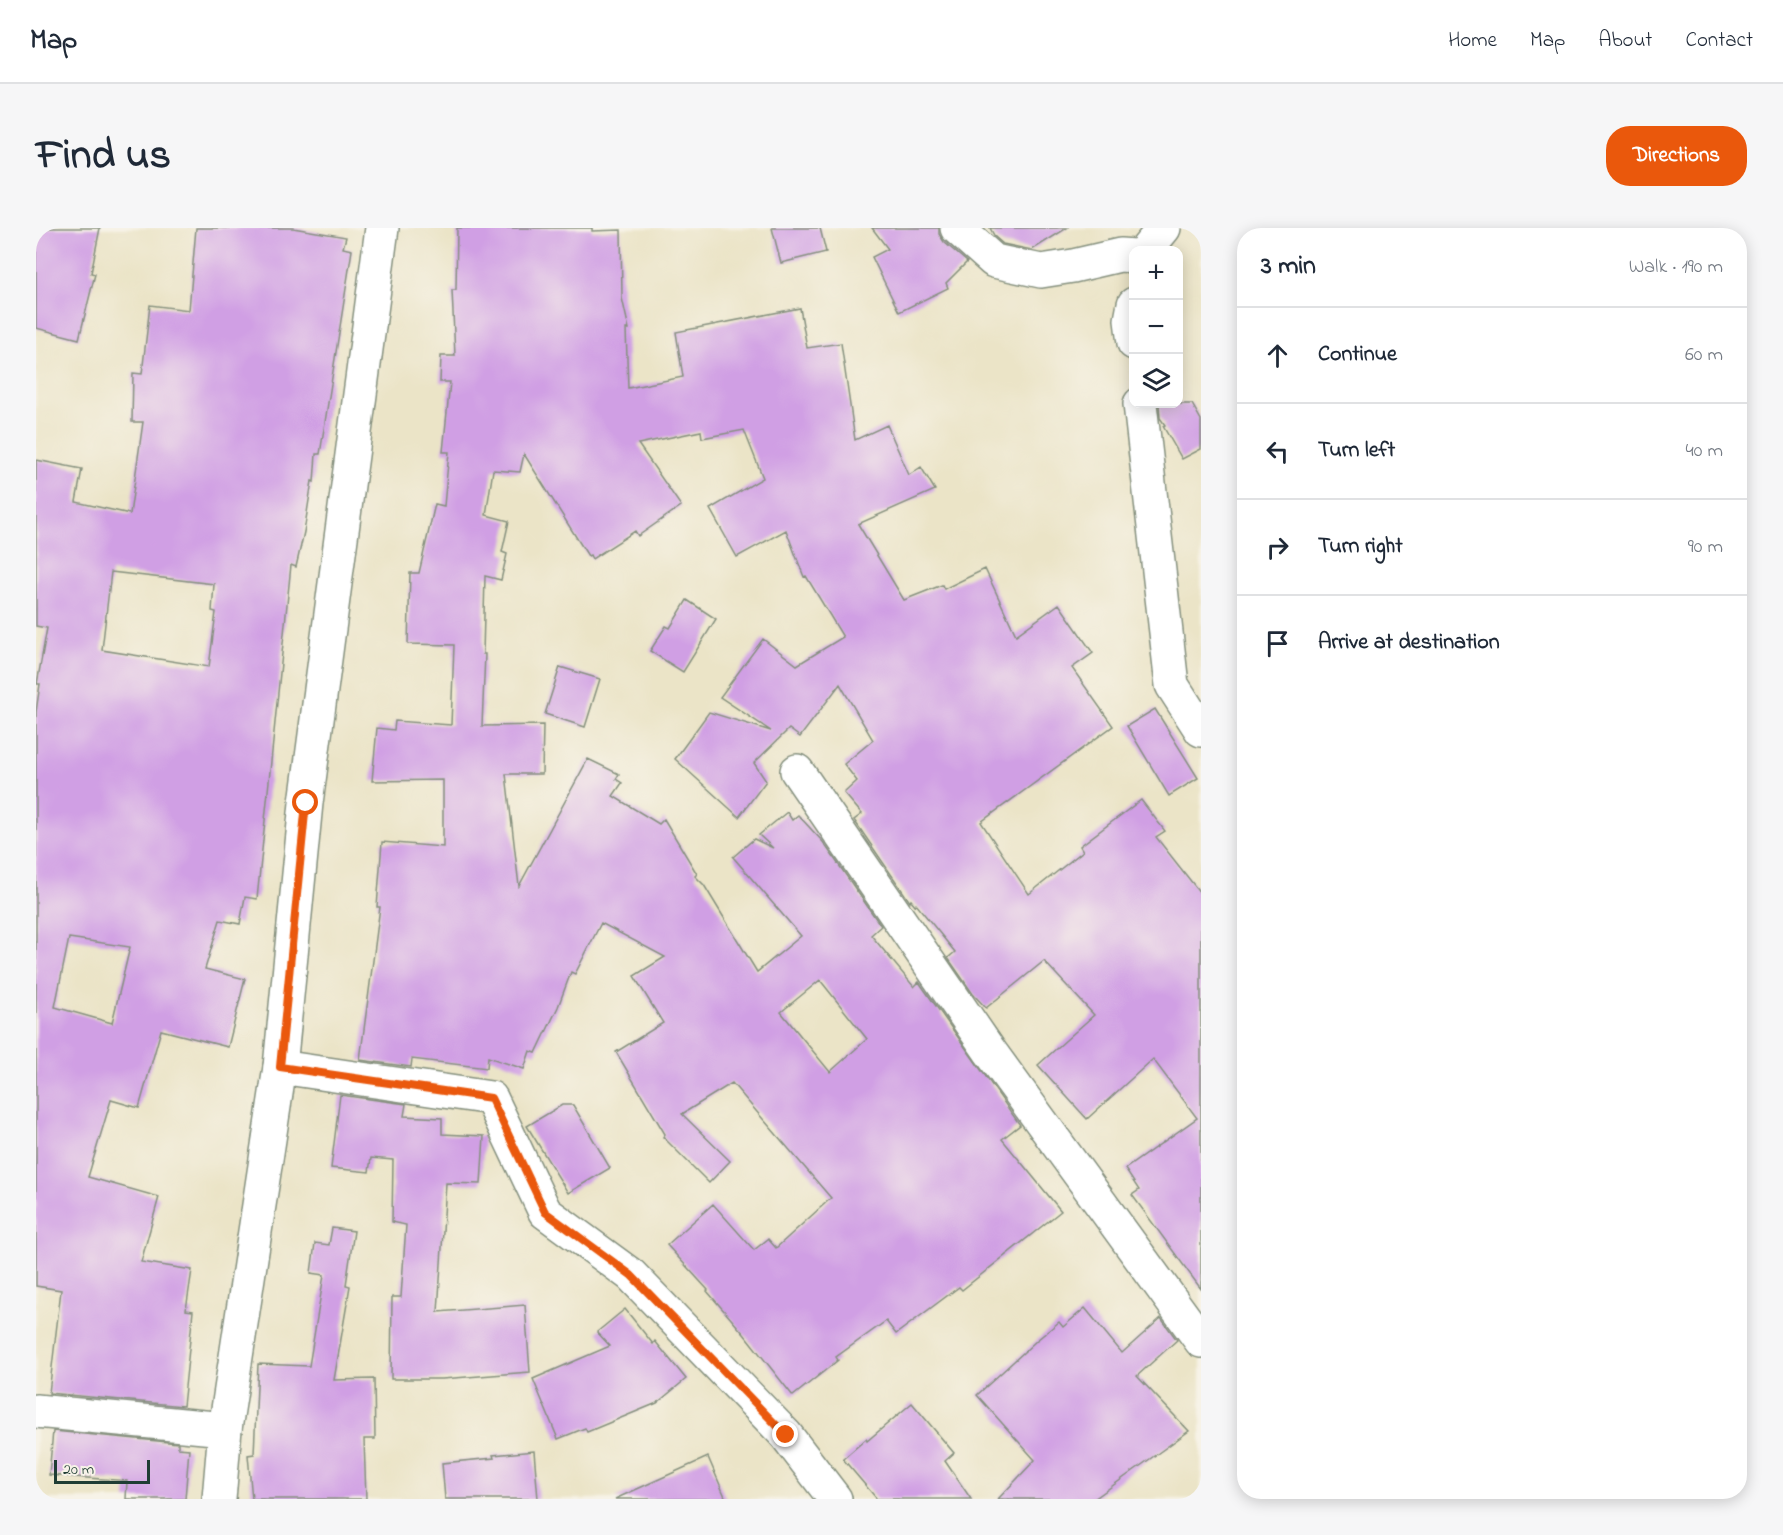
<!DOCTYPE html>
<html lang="en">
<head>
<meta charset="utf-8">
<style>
	:root { --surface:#fff; --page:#f6f6f7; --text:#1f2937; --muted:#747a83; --line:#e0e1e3; --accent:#ea580c }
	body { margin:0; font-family:"Indie Flower",sans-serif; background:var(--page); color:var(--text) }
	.controls { position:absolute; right:18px; top:18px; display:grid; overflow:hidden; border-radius:12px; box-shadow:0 3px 15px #0003 }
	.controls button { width:54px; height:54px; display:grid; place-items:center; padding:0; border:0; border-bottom:2px solid var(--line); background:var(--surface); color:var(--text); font:30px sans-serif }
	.scale { position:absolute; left:18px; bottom:15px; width:96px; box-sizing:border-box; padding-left:6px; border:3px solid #1f3d34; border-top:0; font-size:16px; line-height:21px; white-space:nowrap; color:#1f3d34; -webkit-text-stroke:4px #f7f3e8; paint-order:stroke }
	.stop { position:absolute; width:18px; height:18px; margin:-14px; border:4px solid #ea580c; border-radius:50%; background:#fff }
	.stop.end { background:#ea580c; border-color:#fff; box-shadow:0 2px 6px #0008 }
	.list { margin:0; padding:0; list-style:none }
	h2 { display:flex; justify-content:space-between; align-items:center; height:78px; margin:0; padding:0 24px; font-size:26px }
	h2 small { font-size:20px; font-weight:400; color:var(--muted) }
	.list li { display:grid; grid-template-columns:39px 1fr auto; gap:18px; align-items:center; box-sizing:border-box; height:96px; padding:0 24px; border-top:2px solid var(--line) }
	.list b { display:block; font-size:22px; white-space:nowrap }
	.list em { font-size:20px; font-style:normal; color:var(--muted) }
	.icon { flex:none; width:33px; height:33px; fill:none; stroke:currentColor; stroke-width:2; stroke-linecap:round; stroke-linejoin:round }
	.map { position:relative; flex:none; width:1165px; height:1271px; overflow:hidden; border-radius:24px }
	header { display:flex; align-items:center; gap:36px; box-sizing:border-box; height:84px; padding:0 30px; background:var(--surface); border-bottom:2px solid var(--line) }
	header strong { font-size:28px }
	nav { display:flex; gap:33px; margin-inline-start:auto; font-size:21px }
	.intro { display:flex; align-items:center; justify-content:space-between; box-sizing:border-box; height:144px; padding:0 36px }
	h1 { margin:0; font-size:42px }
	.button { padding:15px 27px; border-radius:24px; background:var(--accent); color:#fff; font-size:21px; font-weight:700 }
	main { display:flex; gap:36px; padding:0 36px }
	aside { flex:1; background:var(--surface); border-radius:24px; box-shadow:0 3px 15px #0003 }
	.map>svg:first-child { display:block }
	.building { fill:#d09fe4; fill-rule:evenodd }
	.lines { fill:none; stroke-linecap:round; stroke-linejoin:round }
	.minor-casing { stroke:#85907e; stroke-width:36 }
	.minor { stroke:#fff; stroke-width:33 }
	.route { stroke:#ea580c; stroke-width:8 }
</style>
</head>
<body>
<header>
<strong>Map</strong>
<nav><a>Home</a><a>Map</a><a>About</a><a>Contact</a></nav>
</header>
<div class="intro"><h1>Find us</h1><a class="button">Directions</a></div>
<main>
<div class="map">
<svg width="1165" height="1271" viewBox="0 0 1165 1271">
	<rect width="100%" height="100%" fill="#f7f3e8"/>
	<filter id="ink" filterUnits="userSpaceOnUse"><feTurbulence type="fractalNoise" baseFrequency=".0167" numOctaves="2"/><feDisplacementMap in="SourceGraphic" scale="12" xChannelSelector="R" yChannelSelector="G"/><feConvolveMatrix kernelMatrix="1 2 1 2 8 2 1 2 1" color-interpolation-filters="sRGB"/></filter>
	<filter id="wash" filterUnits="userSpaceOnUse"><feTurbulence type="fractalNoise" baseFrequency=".008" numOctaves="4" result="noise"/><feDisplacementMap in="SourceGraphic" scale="24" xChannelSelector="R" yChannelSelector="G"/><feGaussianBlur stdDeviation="1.35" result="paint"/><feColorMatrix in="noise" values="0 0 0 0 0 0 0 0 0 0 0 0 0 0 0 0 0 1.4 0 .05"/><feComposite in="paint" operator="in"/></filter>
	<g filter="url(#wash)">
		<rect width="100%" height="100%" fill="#ebe4c7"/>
		<g id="blocks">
			<g class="building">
				<polygon points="0,0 64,0 55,45 59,46 43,111 0,100"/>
				<path d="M160,0H257L310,9L307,20L316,22L284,226H280L278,254L276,253L268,304L260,339L255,337L221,671L209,669L204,696L184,692L169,741L209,751L192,819L125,802L103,880L75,872L52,949L123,969L105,1034L156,1042L150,1082L157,1083L147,1178L13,1165L25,1062L0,1058V484L4,456H1L11,400L0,398V232L46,241L40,274L94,286L107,194H96L97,145L106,146L114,77L153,82ZM75,344L178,356L176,383L180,384L173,439L66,422ZM33,710L94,719L76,795L19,779Z"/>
				<path d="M421,0H556V3L585,2L586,70L593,101H590L592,160L647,149L640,104L764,80L771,120L805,115L819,212L851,197L873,247L885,239L899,262L822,296L868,372L906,357L908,361L949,341L980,407L1023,376L1057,425L1036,440L1077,498L945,594L993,666L1047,623L1044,618L1105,572L1129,603L1120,609L1165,666V1061L1096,967L1103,962L1089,941L1161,890L1117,831L1051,891L1002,837L1058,787L1008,733L950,780L937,766L912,730L919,724L880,676L879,677L875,672L874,674L818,592L826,586L808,565L821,553L808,536L837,512L804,456L764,509L753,501L718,535L730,553L703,589L639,531L673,484L735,503L684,469L727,411L761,437L807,409L770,348L768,349L750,302L701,329L674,281L727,250L708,202L666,210L665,203L602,216L645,278L602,308L599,303L556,331L554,327L552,328L488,226L484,244L457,242L450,287L473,293L466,324L471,326L465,352L449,348L447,426H449L446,498L507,497L506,546H470L483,658L552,531L583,546L580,551L586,555L577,568L623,596L628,591L661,646L659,648L668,657L721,744L765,708L697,629L718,611L737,620L723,607L751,584L756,592L762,587L787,614L845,698L835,707L878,759L883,754L984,897L966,911L1025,983L926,1062L923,1059L860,1106L850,1093L800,1129L802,1132L757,1168L708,1106L671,1063L672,1062L631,1017L677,976L718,1022L732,1011L740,1020L795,970L696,855L646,886L694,933L673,955L627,909L629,906L580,824L627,795L598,748L629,729L565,695L539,746L535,744L522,779L500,825L494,823L488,841L452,829L451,840L376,831L375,839L324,832L344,679H341L346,614L407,619V552L336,553L341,500L358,502L359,493L415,497L418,417L372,416L374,345H383L399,276L408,278L413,224H407L414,154H404L405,128H419L416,62H420ZM784,752L831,811L794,844L745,784Z"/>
				<polygon points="736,0 784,0 790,24 745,35"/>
				<polygon points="836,0 903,0 903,6 908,14 931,34 910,55 912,60 863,84 836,29 852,21"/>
				<polygon points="954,0 1031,0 996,22 967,16 959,9"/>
				<polygon points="1123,176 1156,176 1165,192 1165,221 1146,231 1127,198 1129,197 1124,190"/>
				<polygon points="651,372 680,391 647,444 614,423 630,398 634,400"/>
				<polygon points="524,439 564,451 549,499 509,486"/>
				<polygon points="1119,481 1162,550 1133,568 1091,498"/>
				<polygon points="304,867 370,876 368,888 406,890 406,906 448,908 445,956 410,955 402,1084 489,1077 494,1144 406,1151 355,1151 356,1069 365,1069 370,997 356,994 357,932 335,930 333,944 295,940"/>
				<polygon points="526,877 537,877 574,940 532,965 491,898"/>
				<polygon points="296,1000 318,1003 310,1057 314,1058 298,1152 338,1151 339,1211 328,1211 330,1271 216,1271 212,1227 218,1226 222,1136 273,1138 288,1047 275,1045 279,1015 293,1017"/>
				<polygon points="1049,1080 1086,1125 1125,1090 1141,1112 1101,1148 1153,1203 1058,1271 962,1271 999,1232 941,1167 1001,1112 1023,1094 1027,1099"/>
				<polygon points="589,1081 617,1116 619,1113 650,1151 621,1175 551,1204 549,1200 522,1211 497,1151 574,1118 561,1104"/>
				<polygon points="876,1175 918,1225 909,1233 935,1271 841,1271 807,1231 830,1211 831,1213"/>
				<polygon points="17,1203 142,1215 142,1220 153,1221 149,1271 90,1271 91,1253 13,1247"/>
				<polygon points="498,1223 502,1271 409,1271 406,1235 458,1230 457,1227"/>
				<polygon points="672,1229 690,1271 579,1271"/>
			</g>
		</g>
	</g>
	<g filter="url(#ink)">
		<use href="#blocks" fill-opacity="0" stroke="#85907e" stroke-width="1.5"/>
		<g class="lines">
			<defs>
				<g id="minor">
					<polyline points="921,0 958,33 1005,43 1037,38 1084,27 1098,28"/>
					<polyline points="1110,22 1128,0"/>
					<polyline points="1098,76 1095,92 1098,115"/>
					<polyline points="1104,176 1136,457 1165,502"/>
					<polyline points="761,543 953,822 1165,1113"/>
					<polyline points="244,839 455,870 509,984 595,1047 750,1207 799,1271"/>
					<polyline points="0,1183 189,1201"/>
					<polyline points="183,1271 189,1201 244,839 270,575 346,0"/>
				</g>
			</defs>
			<use href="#minor" class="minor-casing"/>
			<use href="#minor" class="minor"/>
		</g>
	</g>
	<g class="lines" filter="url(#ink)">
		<polyline class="route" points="270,575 244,839 455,870 509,984 595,1047 750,1207"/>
	</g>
</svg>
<div class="controls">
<button>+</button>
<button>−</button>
<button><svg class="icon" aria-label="layers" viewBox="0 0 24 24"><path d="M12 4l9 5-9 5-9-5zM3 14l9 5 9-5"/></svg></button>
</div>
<div class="scale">20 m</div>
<div class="stop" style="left:270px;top:575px"></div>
<div class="stop end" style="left:750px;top:1207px"></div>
</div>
<aside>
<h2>3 min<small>Walk · 190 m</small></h2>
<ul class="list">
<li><svg class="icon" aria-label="ahead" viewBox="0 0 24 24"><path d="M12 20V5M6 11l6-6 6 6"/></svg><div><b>Continue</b></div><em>60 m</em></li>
<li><svg class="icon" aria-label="left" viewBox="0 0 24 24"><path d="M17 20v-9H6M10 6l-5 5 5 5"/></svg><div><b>Turn left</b></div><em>40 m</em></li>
<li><svg class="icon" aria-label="right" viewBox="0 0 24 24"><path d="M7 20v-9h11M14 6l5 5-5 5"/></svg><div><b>Turn right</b></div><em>90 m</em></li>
<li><svg class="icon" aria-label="arrive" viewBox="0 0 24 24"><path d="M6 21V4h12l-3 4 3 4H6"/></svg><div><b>Arrive at destination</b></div></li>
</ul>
</aside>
</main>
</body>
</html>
